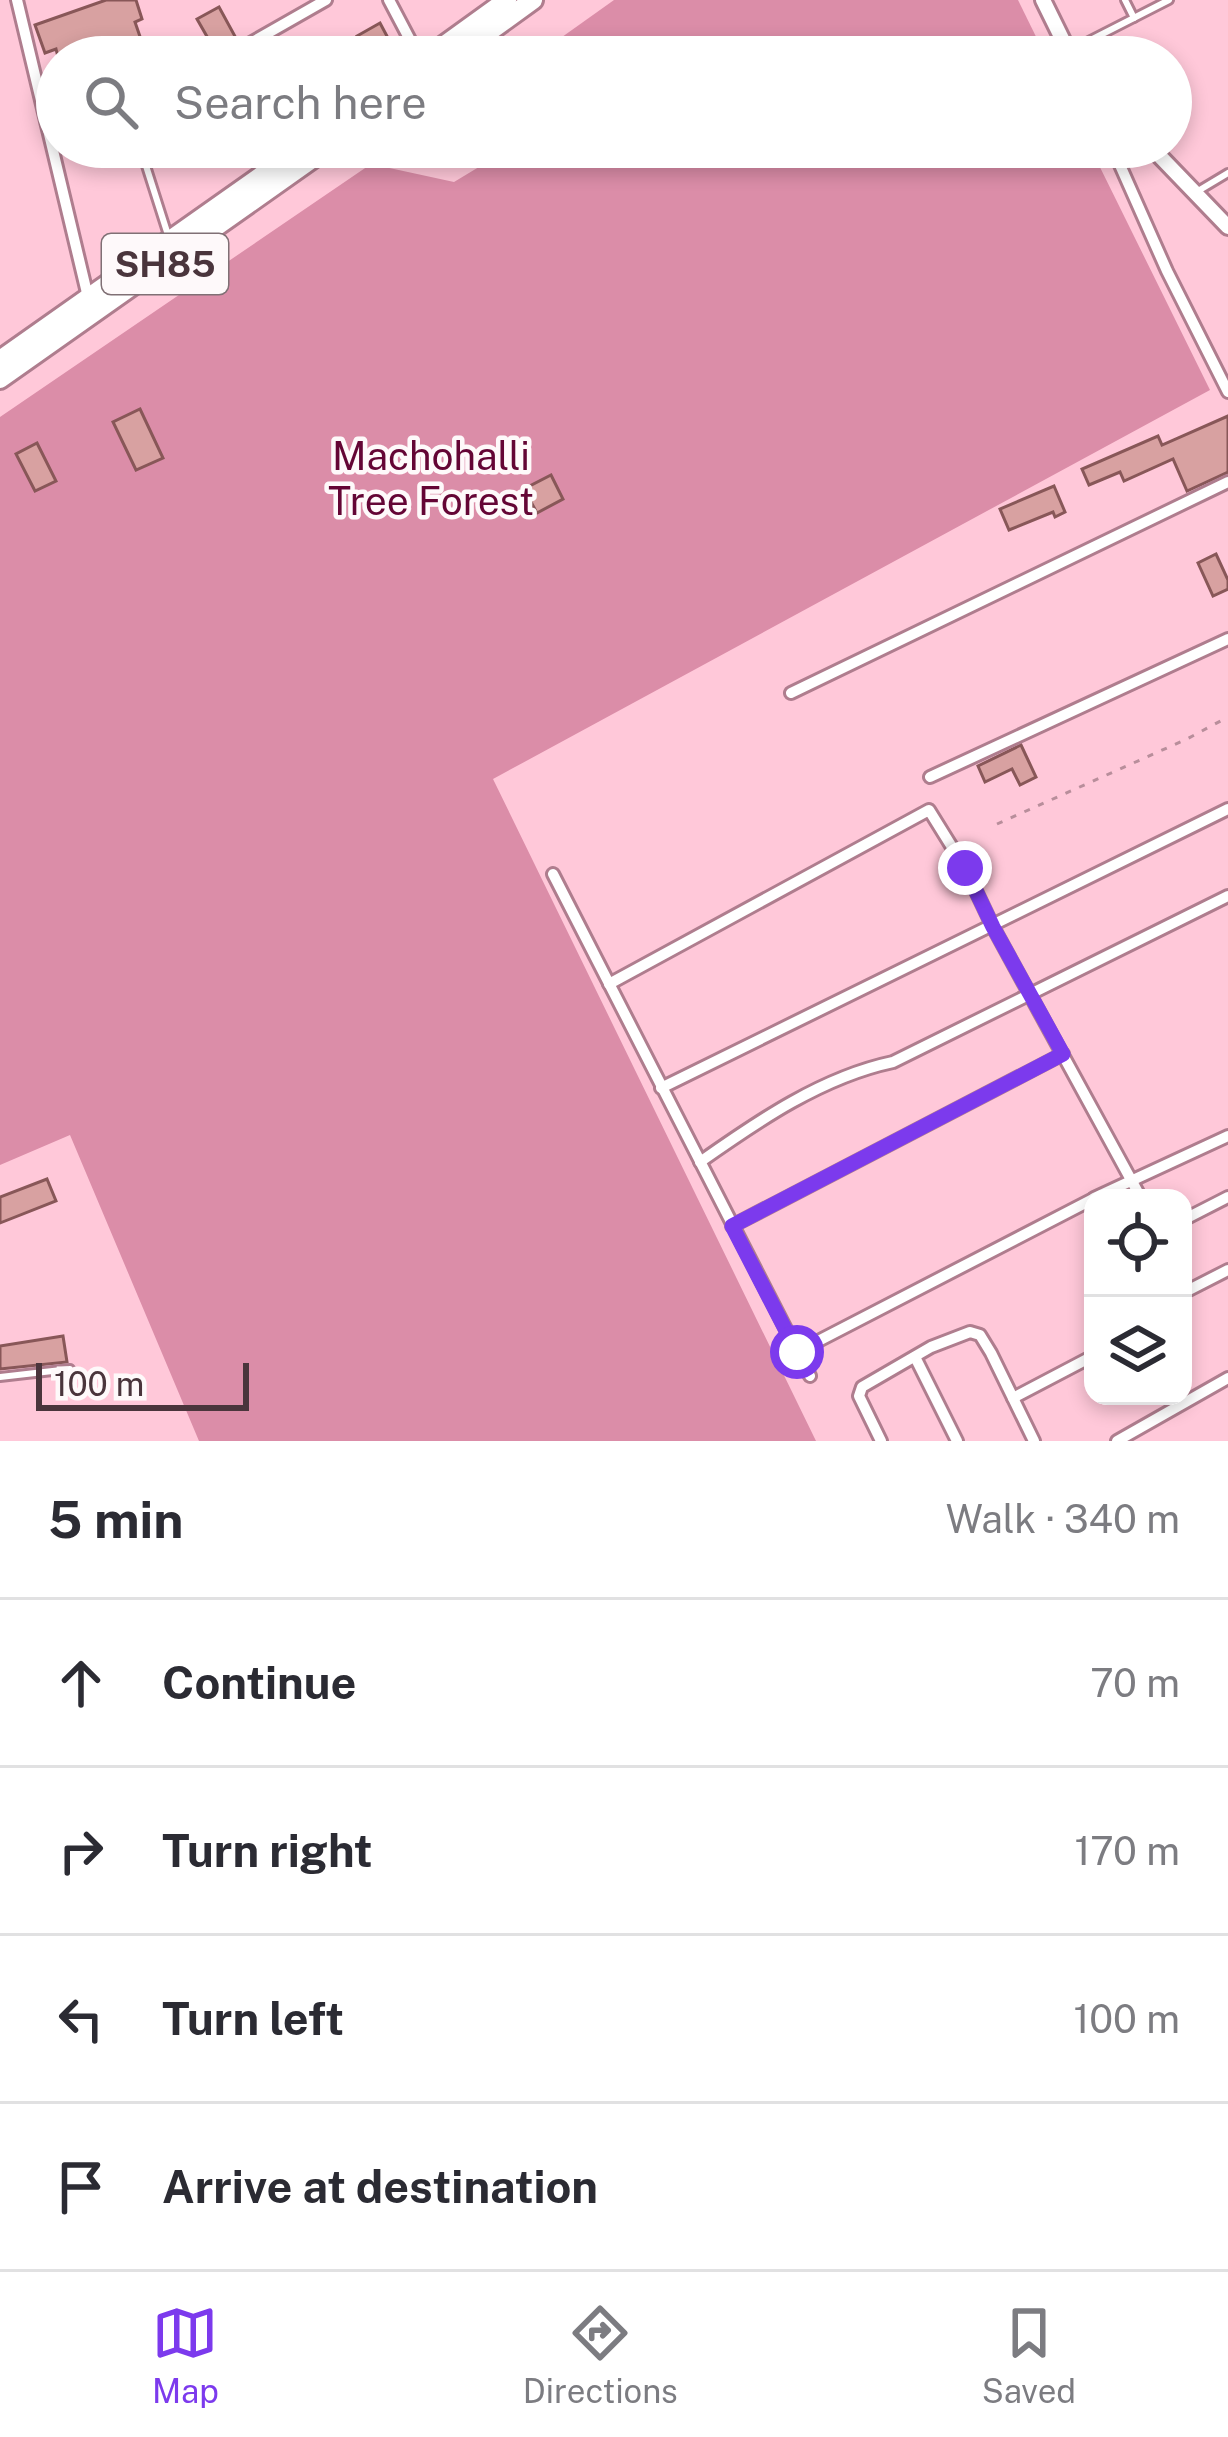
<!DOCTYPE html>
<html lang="en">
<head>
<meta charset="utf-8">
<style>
	:root { --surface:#fff; --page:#f7f7f7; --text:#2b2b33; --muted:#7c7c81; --line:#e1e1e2; --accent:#7c3aed }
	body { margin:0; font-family:"Public Sans",sans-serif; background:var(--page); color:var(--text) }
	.controls { position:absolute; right:36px; bottom:36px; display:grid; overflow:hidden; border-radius:24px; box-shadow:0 6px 18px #0003 }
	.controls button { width:108px; height:108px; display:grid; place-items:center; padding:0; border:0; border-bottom:3px solid var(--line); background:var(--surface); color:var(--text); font:60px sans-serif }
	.scale { position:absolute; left:36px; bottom:30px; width:213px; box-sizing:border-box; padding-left:12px; border:6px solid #4a353c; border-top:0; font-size:33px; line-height:42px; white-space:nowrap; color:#4a353c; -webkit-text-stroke:9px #fef9fa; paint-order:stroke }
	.stop { position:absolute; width:36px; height:36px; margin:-27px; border:9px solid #7c3aed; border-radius:50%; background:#fff }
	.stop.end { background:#7c3aed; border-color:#fff; box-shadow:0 3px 12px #0008 }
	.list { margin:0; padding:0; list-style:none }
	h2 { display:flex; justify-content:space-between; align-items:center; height:156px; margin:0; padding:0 48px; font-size:51px }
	h2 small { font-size:39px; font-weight:400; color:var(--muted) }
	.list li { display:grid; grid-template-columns:78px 1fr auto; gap:36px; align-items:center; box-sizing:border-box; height:168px; padding:0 48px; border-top:3px solid var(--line) }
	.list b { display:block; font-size:45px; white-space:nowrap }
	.list em { font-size:39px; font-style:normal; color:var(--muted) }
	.icon { flex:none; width:66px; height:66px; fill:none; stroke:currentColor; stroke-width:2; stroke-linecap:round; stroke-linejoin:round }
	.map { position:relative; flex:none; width:1228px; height:1441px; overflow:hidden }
	.search { position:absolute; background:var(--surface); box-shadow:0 6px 18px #0003; left:36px; right:36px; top:36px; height:132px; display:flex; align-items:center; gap:30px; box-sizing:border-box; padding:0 42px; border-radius:66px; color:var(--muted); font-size:45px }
	.sheet { height:828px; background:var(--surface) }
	nav { display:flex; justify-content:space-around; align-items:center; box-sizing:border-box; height:168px; border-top:3px solid var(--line); background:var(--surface); font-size:33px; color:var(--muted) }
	nav a { display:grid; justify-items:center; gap:6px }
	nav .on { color:var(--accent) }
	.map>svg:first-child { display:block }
	.forest { fill:#db8da8 }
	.building { fill:#d8a1a1; stroke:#885758; stroke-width:3 }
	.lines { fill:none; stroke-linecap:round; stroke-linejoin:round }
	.service-casing { stroke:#af7d8e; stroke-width:12 }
	.minor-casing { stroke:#af7d8e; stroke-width:16 }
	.tertiary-casing { stroke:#af7d8e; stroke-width:20 }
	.primary-casing { stroke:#af7d8e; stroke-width:24 }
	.path { stroke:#b88e9b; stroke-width:3; stroke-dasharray:6 9; stroke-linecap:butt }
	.service { stroke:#fff; stroke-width:6 }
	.minor { stroke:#fff; stroke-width:10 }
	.tertiary { stroke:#fff; stroke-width:14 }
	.primary { stroke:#fff; stroke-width:18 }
	.route { stroke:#7c3aed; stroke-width:15 }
	.labels { text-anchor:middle; stroke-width:9; stroke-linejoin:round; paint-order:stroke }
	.shield { fill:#fef9fa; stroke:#807075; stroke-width:3 }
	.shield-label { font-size:36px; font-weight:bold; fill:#4a353c }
	.park-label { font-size:39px; fill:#640535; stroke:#fef9fa }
</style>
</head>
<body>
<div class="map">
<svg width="1228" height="1441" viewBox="0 0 1228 1441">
	<rect width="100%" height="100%" fill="#ffc8d9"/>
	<g class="forest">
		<polygon points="614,0 1018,0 1046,57 534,57"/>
		<polygon points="512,147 1090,147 1210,390 493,779 816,1441 199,1441 70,1135 0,1165 0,417 371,164 454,182"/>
	</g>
	<g class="building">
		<polygon points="106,0 136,0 142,19 135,22 147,57 58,57 56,49 45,53 35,25"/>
		<polygon points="219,7 237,40 217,54 197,19"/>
		<polygon points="380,23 398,57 368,57 357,36"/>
		<polygon points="140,409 163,458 136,470 113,422"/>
		<polygon points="1228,416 1228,472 1187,491 1173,459 1124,481 1120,472 1089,485 1082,469 1158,436 1162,445"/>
		<polygon points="37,443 56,481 35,491 16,454"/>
		<polygon points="551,475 563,499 537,513 524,489"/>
		<polygon points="1054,486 1065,512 1055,517 1053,512 1009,530 1000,509"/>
		<polygon points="1216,554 1228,580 1228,589 1213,596 1198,563"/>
		<polygon points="1021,745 1036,777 1020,785 1012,769 985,782 978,766"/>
		<polygon points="47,1179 56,1201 0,1223 0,1197"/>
		<polygon points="63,1336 67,1362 0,1369 0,1346"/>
	</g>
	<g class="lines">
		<defs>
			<g id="service">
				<polyline points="1125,0 1134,18"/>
				<polyline points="1071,50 1169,0"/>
				<polyline points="140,147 168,235"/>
				<polyline points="1198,191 1228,173"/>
				<polyline points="0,1377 70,1369"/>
			</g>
			<g id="minor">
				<polyline points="17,0 88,297"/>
				<polyline points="389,0 419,57"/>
				<polyline points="226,57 326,0"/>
				<polyline points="1112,147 1167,271 1228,392"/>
				<polyline points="791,693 1228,482"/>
				<polyline points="930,777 1228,639"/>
				<polyline points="553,874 810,1376"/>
				<polyline points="609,984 929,810 965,868 993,927 1141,1198"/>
				<polyline points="661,1088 1228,809"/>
				<path d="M700,1162C758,1121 822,1077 893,1062L1228,896"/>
				<polyline points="1094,1198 1228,1136"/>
				<polyline points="1183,1220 1228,1197"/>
				<polyline points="732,1226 1063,1054"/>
				<polyline points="1183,1293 1228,1270"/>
				<polyline points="797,1352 1093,1199"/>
				<polyline points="915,1357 957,1441"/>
				<polyline points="1013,1398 1093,1356"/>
				<polyline points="881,1441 859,1396 862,1387 931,1347 970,1332 980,1335 991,1353 1034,1441"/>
				<polyline points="1117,1441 1228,1378"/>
			</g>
			<g id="tertiary">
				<polyline points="1043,0 1071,57"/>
				<polyline points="1151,147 1228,227"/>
			</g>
			<g id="primary">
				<polyline points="428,57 507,0"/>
				<polyline points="454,57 533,0"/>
				<polyline points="0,360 302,147"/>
				<polyline points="0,379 329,147"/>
			</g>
		</defs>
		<use href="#service" class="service-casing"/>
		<use href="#minor" class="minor-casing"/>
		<use href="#tertiary" class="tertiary-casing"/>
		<use href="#primary" class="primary-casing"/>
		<polyline class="path" points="997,824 1187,739 1228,717"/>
		<use href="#service" class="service"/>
		<use href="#minor" class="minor"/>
		<use href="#tertiary" class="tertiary"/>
		<use href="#primary" class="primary"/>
	</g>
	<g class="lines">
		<polyline class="route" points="797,1352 732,1226 1063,1054 993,927 965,868"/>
	</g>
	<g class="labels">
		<rect class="shield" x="102" y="234" width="126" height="60" rx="9"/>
		<g class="shield-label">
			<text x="165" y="277">SH85</text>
		</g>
		<g class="park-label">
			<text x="431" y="470">Machohalli<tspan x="431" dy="45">Tree Forest</tspan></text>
		</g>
	</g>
</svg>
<div class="controls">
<button><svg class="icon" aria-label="locate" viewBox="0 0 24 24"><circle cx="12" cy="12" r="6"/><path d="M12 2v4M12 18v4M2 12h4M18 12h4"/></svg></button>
<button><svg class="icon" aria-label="layers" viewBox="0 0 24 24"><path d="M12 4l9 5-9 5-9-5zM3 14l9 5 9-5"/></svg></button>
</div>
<div class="scale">100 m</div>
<div class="stop" style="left:797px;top:1352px"></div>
<div class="stop end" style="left:965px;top:868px"></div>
<div class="search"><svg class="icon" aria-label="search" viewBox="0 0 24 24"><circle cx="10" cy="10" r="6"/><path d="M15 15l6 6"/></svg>Search here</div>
</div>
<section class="sheet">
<h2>5 min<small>Walk · 340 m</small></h2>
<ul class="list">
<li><svg class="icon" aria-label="ahead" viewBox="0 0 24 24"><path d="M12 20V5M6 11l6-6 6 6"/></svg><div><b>Continue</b></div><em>70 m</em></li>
<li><svg class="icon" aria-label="right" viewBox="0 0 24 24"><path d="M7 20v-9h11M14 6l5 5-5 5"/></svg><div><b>Turn right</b></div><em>170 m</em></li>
<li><svg class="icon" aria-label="left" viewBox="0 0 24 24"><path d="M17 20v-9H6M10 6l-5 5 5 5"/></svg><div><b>Turn left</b></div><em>100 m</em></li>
<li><svg class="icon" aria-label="arrive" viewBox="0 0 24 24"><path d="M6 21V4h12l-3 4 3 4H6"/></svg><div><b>Arrive at destination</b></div></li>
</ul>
</section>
<nav>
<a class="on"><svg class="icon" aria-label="map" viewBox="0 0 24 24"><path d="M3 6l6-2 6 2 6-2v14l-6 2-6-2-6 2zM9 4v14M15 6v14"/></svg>Map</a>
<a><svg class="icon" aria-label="directions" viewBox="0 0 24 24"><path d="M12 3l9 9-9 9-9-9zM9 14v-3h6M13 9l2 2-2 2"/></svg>Directions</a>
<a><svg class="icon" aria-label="saved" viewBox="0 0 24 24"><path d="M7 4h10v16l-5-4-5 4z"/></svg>Saved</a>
</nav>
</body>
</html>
